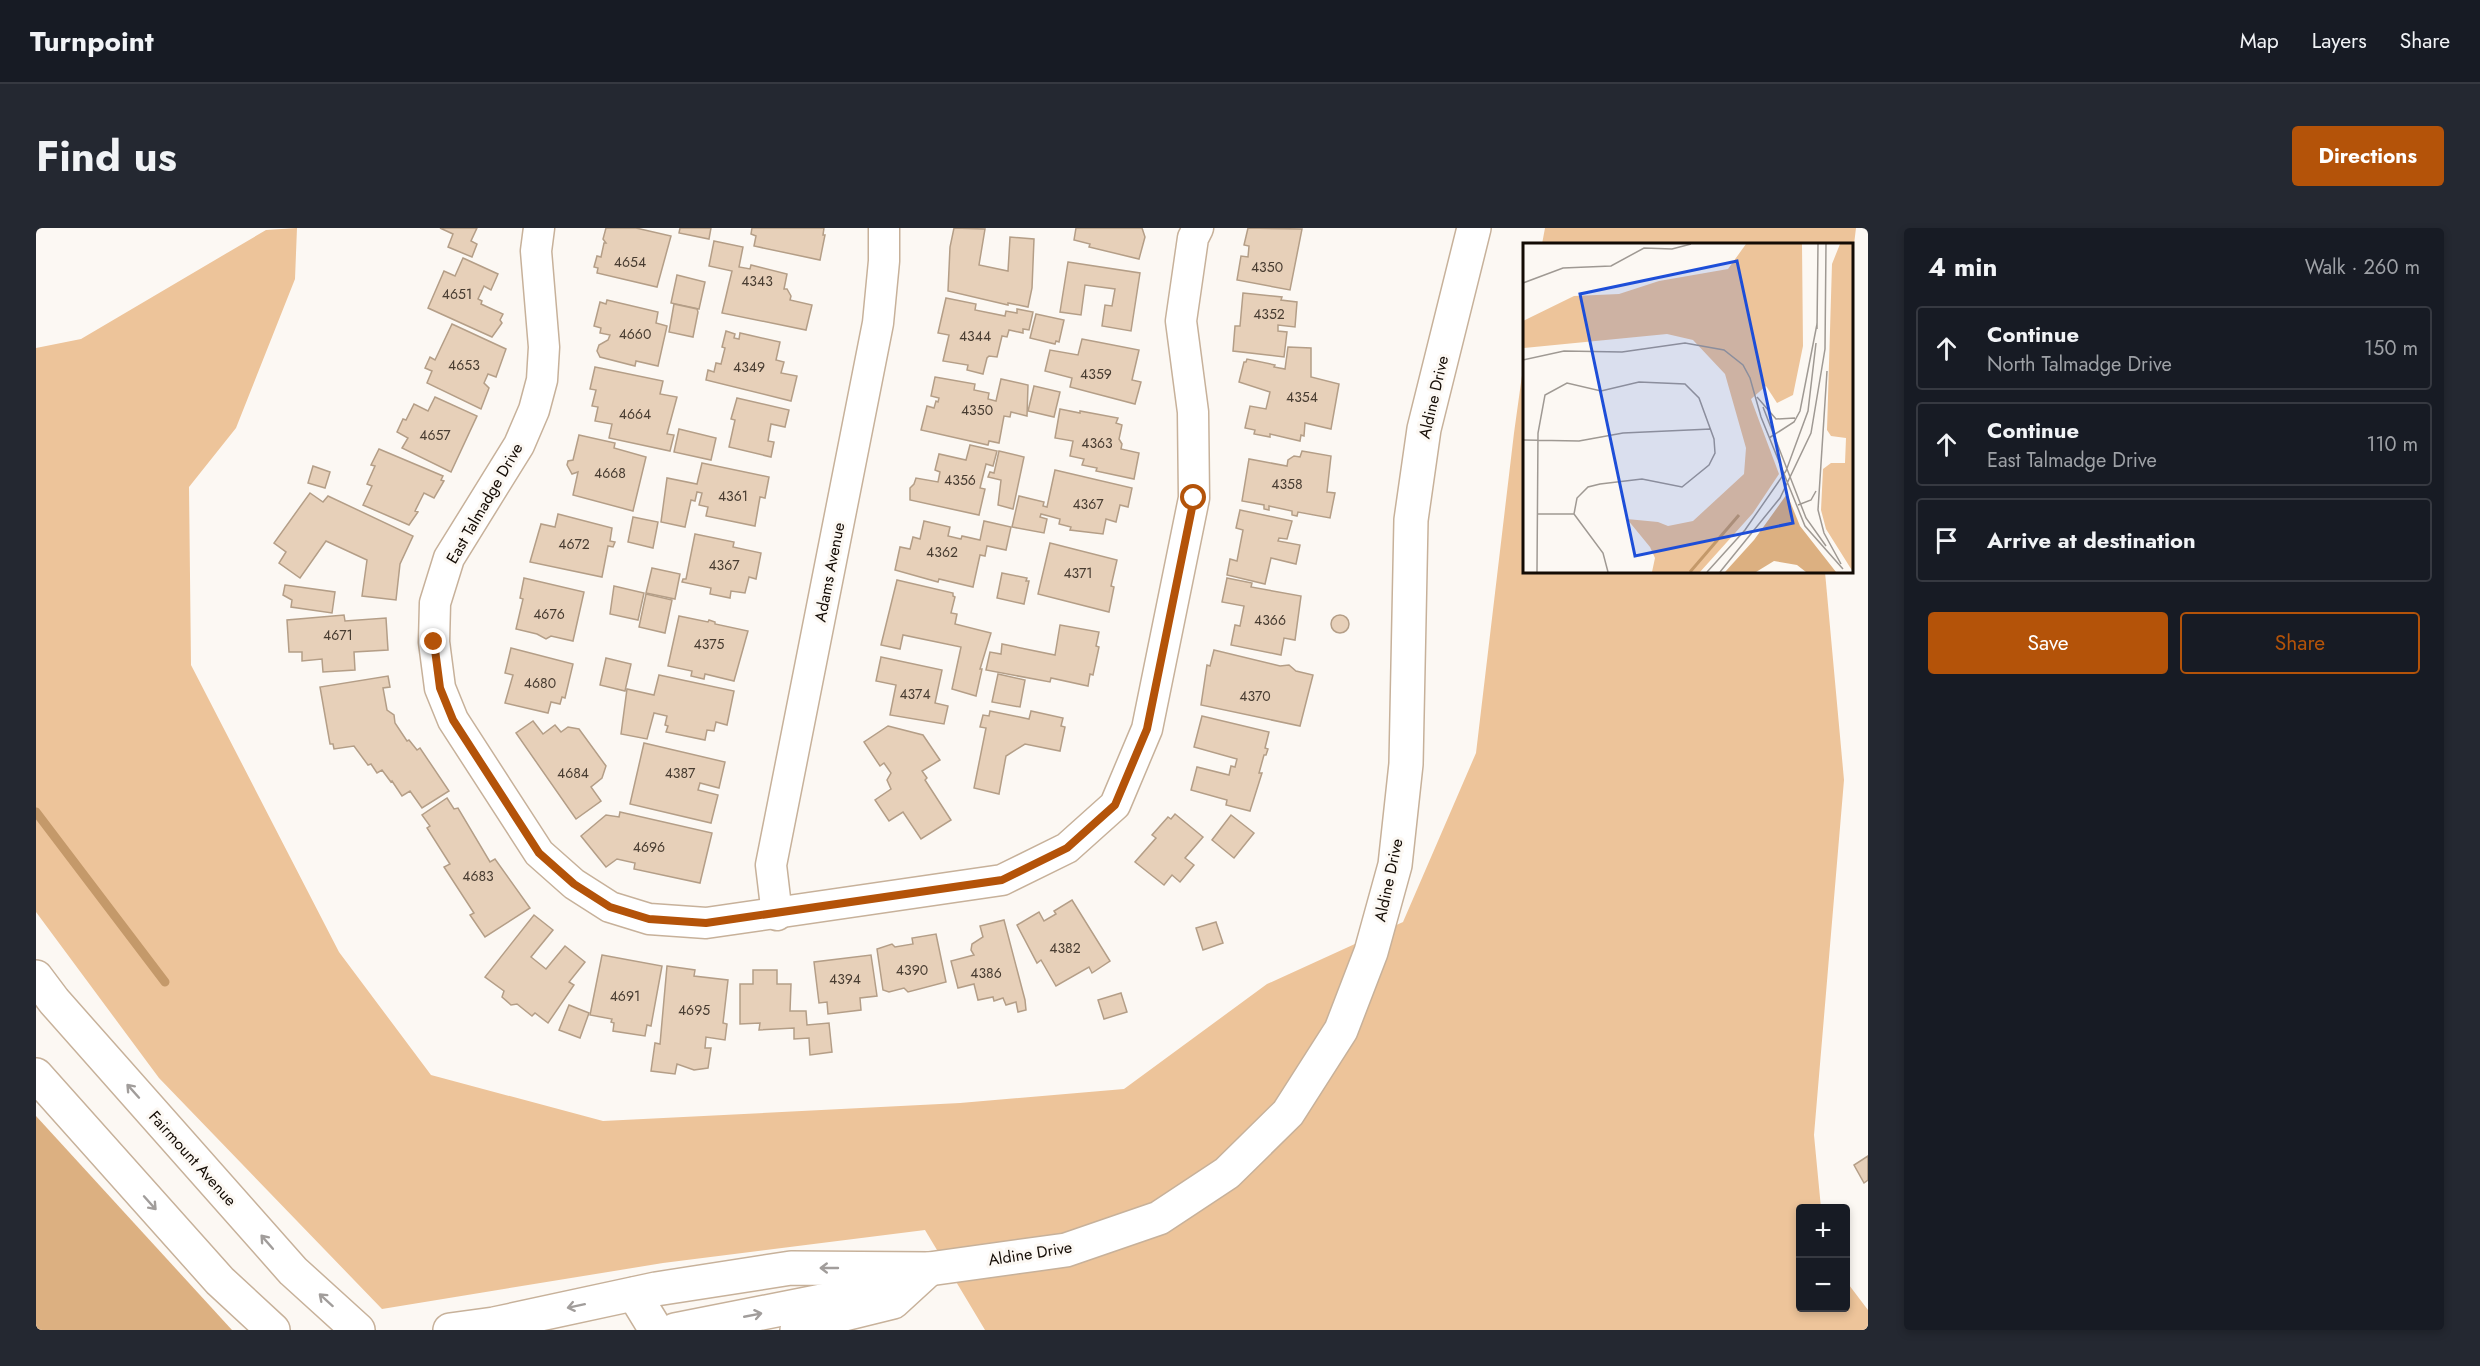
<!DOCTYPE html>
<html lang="en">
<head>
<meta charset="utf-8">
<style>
	:root { --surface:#171b24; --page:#242831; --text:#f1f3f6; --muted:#9ea1a6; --line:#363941; --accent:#b45309 }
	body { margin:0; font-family:Jost,sans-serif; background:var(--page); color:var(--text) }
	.controls { position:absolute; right:18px; bottom:18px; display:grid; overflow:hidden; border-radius:6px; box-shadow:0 3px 9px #0003 }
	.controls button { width:54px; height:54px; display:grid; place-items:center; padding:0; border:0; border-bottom:2px solid var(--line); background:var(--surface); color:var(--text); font:30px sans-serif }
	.stop { position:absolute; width:18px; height:18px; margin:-14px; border:4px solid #b45309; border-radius:50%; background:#fff }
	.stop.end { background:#b45309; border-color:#fff; box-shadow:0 2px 6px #0008 }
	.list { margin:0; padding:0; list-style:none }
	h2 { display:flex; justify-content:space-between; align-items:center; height:78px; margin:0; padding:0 24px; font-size:26px }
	h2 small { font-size:20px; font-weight:400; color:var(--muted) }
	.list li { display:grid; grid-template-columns:39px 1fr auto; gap:18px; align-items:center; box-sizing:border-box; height:84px; margin:0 12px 12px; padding:0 12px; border:2px solid var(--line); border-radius:6px }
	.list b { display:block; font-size:22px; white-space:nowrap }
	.list p { margin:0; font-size:20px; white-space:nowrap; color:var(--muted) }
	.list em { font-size:20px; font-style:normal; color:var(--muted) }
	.actions { display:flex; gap:12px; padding:18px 24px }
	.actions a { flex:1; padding:14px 0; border:2px solid var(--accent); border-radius:6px; text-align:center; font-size:21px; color:var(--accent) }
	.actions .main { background:var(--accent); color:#fff }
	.icon { flex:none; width:33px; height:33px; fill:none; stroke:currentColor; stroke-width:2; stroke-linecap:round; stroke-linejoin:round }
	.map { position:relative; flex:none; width:1832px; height:1102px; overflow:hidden; border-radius:6px }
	header { display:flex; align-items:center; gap:36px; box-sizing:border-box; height:84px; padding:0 30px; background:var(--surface); border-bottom:2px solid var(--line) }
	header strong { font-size:28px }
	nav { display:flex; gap:33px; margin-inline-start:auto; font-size:21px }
	.intro { display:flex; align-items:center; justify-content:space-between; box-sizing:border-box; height:144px; padding:0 36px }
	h1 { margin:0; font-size:42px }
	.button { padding:15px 27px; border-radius:6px; background:var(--accent); color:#fff; font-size:21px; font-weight:700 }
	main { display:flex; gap:36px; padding:0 36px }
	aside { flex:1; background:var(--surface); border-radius:6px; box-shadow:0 3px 9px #0003 }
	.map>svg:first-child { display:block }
	.green { fill:#edc49a }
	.forest { fill:#dcb081 }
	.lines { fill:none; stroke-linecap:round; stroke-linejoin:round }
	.stream { stroke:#c4996a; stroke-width:9 }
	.building { fill:#e7d0b9; stroke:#b49e87; stroke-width:1.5 }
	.street-casing { stroke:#c7b19a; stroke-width:33 }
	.secondary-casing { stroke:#c7b19a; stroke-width:36 }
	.primary-casing { stroke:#c7b19a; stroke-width:36 }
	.highway-casing { stroke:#c7b19a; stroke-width:36 }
	.street { stroke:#fff; stroke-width:30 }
	.secondary { stroke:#fff; stroke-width:33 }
	.primary { stroke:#fff; stroke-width:33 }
	.highway { stroke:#fff; stroke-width:33 }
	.oneway { stroke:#a19d9b }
	.route { stroke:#b45309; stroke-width:8 }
	.labels { text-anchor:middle; stroke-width:6; stroke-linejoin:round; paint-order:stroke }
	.number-label { font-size:14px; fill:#483c31 }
	.street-label { font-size:16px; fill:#130b04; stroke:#fcf8f3 }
	.inset-river { fill:none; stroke:#c4996a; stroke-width:3 }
	.inset-road { fill:none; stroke:#9f9993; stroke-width:1.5 }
	.view { fill:#1d4ed8; fill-opacity:0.15; stroke:#1d4ed8; stroke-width:3 }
	.inset-edge { fill:none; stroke:#130b04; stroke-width:3 }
</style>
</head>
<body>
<header>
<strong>Turnpoint</strong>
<nav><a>Map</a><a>Layers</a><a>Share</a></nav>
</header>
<div class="intro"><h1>Find us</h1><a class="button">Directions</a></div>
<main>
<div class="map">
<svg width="1832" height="1102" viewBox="0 0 1832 1102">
	<rect width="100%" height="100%" fill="#fcf8f3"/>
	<g class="green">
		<polygon points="261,0 259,51 200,200 153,259 155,437 303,724 395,847 567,893 924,875 1088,861 1231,756 1367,694 1440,525 1478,205 1488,133 1488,344 1789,344 1808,552 1778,907 1785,980 1764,980 1764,1080 1810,1080 1810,1053 1832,1082 1832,1102 949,1102 889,1002 627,1035 346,1081 123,850 0,684 0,120 45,111 230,2"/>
		<polygon points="1509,0 1820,0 1816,33 1816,16 1506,16"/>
	</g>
	<polygon class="forest" points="0,888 196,1102 0,1102"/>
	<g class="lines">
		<polyline class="stream" points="0,584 129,754"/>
	</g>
	<g class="building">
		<polygon points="404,0 441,0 435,13 441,16 436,29 412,19 417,6"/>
		<polygon points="570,0 600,0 635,8 621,59 561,45 562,40 558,39 561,28 565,29 568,15 570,15 567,11"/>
		<polygon points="644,0 675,0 673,11 643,5"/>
		<polygon points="716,0 788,0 787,7 789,7 784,32 718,18 720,8 715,6"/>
		<polygon points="918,0 949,1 943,37 972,43 974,9 998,11 996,60 992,79 972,75 972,77 912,63 914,19"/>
		<polygon points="1040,0 1106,0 1109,9 1103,31 1053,19 1054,16 1038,12"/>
		<polygon points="1212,0 1266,1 1254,62 1201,52 1205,28 1212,29 1213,18 1208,17"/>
		<polygon points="678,13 707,19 703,39 714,41 715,37 751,46 748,61 751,61 755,68 754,72 776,77 770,102 686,85 696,43 673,38"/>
		<polygon points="427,30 462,46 455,62 448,58 442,71 446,73 445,76 467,86 464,92 466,95 456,109 392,80 408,43 419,48"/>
		<polygon points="1032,34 1104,45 1095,103 1066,98 1069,77 1076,78 1079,61 1049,57 1045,87 1024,84"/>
		<polygon points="641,47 669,54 663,81 635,75"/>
		<polygon points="1207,65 1246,69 1245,72 1261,74 1259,99 1242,97 1242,103 1251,104 1248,129 1197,123 1199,98 1204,98"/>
		<polygon points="910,70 940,76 939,82 969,88 970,83 981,85 981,81 997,84 993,102 987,101 987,105 973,102 971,109 966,108 961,129 953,128 951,130 947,146 931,142 932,137 907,133 913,107 902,105"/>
		<polygon points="571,72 622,84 620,95 631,98 622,138 600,133 599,138 564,129 561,123 563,117 572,112 574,107 564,105 565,100 558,98 564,74 570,76"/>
		<polygon points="638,76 661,81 662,84 657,109 633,104"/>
		<polygon points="1000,86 1028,92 1023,114 1020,113 1019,116 994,110"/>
		<polygon points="416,96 470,121 460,149 452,146 448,155 453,160 445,181 391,155 396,143 389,140 394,129 399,132"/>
		<polygon points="690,103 699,106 698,110 703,111 704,105 744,114 740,132 748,134 745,145 761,148 755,173 670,152 672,142 678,144 680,135 685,136 689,120 686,119"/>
		<polygon points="1046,111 1103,122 1096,152 1105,154 1099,176 1034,159 1036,150 1009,143 1014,122 1042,127"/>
		<polygon points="1252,119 1275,120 1275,149 1303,156 1295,201 1269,195 1268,208 1265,207 1264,213 1234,206 1234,209 1218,206 1219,202 1209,200 1214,178 1230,181 1234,164 1203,154 1208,134 1210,134 1211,131 1239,137 1238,139 1249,141"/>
		<polygon points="559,139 627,153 624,166 641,169 631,206 638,207 634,223 573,210 576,196 559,193 562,179 556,178 560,162 554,161"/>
		<polygon points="899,149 939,156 938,162 953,165 952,171 960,173 965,151 992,157 991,188 975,184 974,189 968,188 963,215 953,213 952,217 885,202 891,178 898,180 900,173 902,174 903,170 895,168"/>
		<polygon points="998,158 1024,164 1018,189 992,183"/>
		<polygon points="399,169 441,188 415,244 366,220 372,210 361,204 367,191 370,192 378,176 392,183"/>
		<polygon points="701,170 753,182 749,199 735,196 732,213 738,214 735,229 693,219 699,192 695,191"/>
		<polygon points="1024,181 1044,185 1044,183 1082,190 1080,195 1086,197 1083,211 1086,216 1085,221 1103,225 1098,251 1060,243 1061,240 1046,237 1048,231 1034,228 1037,213 1019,210"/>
		<polygon points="643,201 680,210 675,232 638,224"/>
		<polygon points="543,207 579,215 578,220 610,229 597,283 537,267 542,244 536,246 531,237 532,233 537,232"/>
		<polygon points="934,217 961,223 957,238 950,236 944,260 949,261 943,287 874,272 874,260 878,256 880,250 902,254 904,244 899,242 903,226 930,232"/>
		<polygon points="343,221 407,248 405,252 408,253 398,270 388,265 379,283 382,284 373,297 327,277 336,258 331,256 339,238 335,237"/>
		<polygon points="963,223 988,229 977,281 962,277 965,252 952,249 954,244 958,245"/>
		<polygon points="1266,223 1295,228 1291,264 1299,265 1294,290 1262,284 1261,288 1256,287 1256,283 1233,278 1233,282 1228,281 1228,277 1206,273 1213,231 1251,238 1252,232 1258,228 1264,229"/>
		<polygon points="666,235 733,249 729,270 724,269 719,298 670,288 672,279 663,277 666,265 661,264 659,273 655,272 649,299 625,294 631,250 661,256"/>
		<polygon points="277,238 294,244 289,260 272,255"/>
		<polygon points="1019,242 1096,260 1092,279 1084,277 1080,294 1070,291 1067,306 1034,302 1035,299 1023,296 1024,291 1005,286 1004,289 1011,291 1008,305 976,299 983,268 1008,274 1007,278 1011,279"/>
		<polygon points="274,265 287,274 292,268 377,308 364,336 360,372 326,368 331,332 290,313 264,350 243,335 250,324 238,315"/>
		<polygon points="1204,282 1256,293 1251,311 1243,310 1242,313 1264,317 1260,336 1235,330 1229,356 1191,347 1194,331 1201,333 1207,302 1200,300"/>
		<polygon points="522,286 576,300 574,313 579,314 577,319 572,318 566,349 494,334 505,296 519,299"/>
		<polygon points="597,289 622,294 617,320 592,314"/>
		<polygon points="888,293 914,299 912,308 925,311 926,308 944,312 948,293 975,299 970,322 951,318 949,328 944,327 937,359 903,351 902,354 859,342 864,319 874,321 877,309 884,311"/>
		<polygon points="659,306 698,314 697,319 725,325 720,351 713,349 709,365 695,363 694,370 674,366 675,360 646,354 647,351 650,351"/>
		<polygon points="1014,315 1081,332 1075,358 1078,359 1073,384 1002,366"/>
		<polygon points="616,340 644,346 639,371 610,365"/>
		<polygon points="966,345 991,350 990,353 993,353 988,376 961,370"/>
		<polygon points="488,350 548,364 537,413 515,408 510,411 501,406 480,401 487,371 484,370"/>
		<polygon points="1191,350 1216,355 1215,359 1265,368 1259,412 1248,410 1245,427 1195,417 1199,397 1204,398 1208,378 1186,374"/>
		<polygon points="861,352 917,365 917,368 919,369 915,385 921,386 919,396 955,405 944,441 946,441 940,468 916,461 925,419 867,407 864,421 845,417"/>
		<polygon points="249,357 299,364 296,385 255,379 256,372 247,367"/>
		<polygon points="578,358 608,365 602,392 574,386"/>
		<polygon points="610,366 636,372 629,405 603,399"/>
		<circle cx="1304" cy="396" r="9"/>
		<polygon points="308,387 309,393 350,390 352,422 318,424 319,442 287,444 286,431 266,433 266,424 253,424 251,392"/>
		<polygon points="643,388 672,394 673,392 679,394 679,396 712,403 698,453 669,446 668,451 655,448 656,443 632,438"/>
		<polygon points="1024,397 1063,404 1060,418 1063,419 1057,447 1054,446 1052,458 1015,450 1014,454 950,442 954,424 965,426 966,416 1019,427"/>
		<polygon points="475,420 537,436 529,470 526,469 524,476 515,474 512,485 469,475 477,447 469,445"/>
		<polygon points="1178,422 1244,438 1253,437 1260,443 1277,447 1264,498 1165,477 1171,437 1174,438"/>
		<polygon points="845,429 906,442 899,475 912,478 908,496 854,487 860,457 840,453"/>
		<polygon points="570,430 595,436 589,463 564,457"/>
		<polygon points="962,446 989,452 984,479 956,474"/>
		<polygon points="623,447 698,463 691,497 680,494 678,503 671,502 669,512 630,504 632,498 629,497 631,488 618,485 611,511 585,506 591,461 618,467"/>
		<polygon points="352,448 354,459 347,460 351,482 358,487 359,495 371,513 373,512 381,522 384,520 413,563 386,580 374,563 366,568 356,553 355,554 346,542 341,545 335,536 332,537 318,518 298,521 297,516 294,516 284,459"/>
		<polygon points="954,483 993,491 995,483 1027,490 1025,498 1029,499 1024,523 989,516 970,528 963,566 938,560 950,500 944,499 947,487 953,488"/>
		<polygon points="1166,488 1233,504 1229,520 1232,521 1230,527 1228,527 1223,545 1226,545 1214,583 1190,577 1191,572 1155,562 1161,539 1193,547 1195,538 1199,539 1201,531 1158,519"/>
		<polygon points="497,493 507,506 519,497 525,504 532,499 543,501 570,538 566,550 555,559 565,573 540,591 480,505"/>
		<polygon points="852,498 887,507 904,532 886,543 891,550 889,552 915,592 885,611 867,584 853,593 839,572 855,561 851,552 855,545 848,535 844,538 828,514"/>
		<polygon points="608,515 689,534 683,560 664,555 662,562 682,567 675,595 594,576"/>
		<polygon points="411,570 418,581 422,580 454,634 459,631 494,680 449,709 434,687 438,685 408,639 414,636 391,600 394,598 386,587"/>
		<polygon points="584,584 676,605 664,655 598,641 599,635 581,631 570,639 545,608 570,587 583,589"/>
		<polygon points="1139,586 1167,609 1149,630 1158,637 1144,654 1136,647 1128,657 1099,634 1120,610 1116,607 1132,589 1135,591"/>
		<polygon points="1195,587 1218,605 1198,630 1176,612"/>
		<polygon points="1036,672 1074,733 1056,745 1053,739 1020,758 1005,732 1001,735 981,697 1003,684 1008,693 1020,686 1018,683"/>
		<polygon points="498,687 517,702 495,729 510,741 529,718 549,734 533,754 538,757 512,795 499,785 496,788 481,776 475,777 466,769 468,763 449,749"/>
		<polygon points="968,692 989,772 990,782 982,784 980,774 970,777 967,770 958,773 957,769 942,772 938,756 922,760 915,733 938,727 935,722 936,716 947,709 944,698"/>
		<polygon points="1180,694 1187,715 1167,722 1160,700"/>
		<polygon points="900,706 910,754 872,764 868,760 853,764 847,762 841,721 856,716 859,719 877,716 876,710"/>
		<polygon points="566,727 626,738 615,798 611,797 609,808 577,803 578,795 575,794 576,791 554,787"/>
		<polygon points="835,727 841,768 824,770 825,782 792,786 791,774 783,775 778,734"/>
		<polygon points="631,738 659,742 658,748 692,752 687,795 691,796 689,812 670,809 669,820 675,820 672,840 658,842 641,836 639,846 615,843 619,815 624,816"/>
		<polygon points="717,742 741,742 741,756 755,756 754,783 770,783 771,797 793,795 796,824 774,827 773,810 758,811 758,800 723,802 724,795 704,796 704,756 717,756"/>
		<polygon points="1085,765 1091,784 1068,791 1062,772"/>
		<polygon points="533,777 553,785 544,810 523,802"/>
		<polygon points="1832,928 1832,952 1828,955 1818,937"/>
	</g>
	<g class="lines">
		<defs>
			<g id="street">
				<polyline points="503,0 500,23 508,119 506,152 498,182 483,217 413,330 399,375 398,414 404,460 417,492 503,625 538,656 574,679 613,691 670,695 966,652 1031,620 1079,577 1111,501 1158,270 1157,184 1145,93 1157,10 1162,0"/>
				<polyline points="741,687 735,637 842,95 848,33 848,0"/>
			</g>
			<g id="secondary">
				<polyline points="414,1102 458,1096 620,1061 755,1040 893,1041 1030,1022 1123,990 1191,945 1252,885 1305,802 1335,724 1359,637 1370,536 1375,292 1388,201 1438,0"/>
				<polyline points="639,1102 791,1072 863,1050"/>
			</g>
			<g id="primary">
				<polyline points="0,749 18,773 257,1043 322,1102"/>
				<polyline points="0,847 184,1053 237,1102"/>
			</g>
			<g id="highway">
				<polyline points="598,1066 620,1102"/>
				<polyline points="761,1102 788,1091 857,1074 893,1041"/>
			</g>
		</defs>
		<use href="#street" class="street-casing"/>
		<use href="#secondary" class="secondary-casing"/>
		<use href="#primary" class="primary-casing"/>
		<use href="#highway" class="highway-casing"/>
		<use href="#street" class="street"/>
		<use href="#secondary" class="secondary"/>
		<use href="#primary" class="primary"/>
		<use href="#highway" class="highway"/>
	</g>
	<defs><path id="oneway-shaft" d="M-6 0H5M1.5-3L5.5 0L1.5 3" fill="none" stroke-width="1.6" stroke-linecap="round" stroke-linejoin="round" transform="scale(1.5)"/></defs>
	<g class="oneway">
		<use href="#oneway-shaft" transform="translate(97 863) rotate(-132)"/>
		<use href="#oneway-shaft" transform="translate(114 975) rotate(48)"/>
		<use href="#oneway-shaft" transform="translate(231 1014) rotate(-131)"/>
		<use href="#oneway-shaft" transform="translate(793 1040) rotate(-180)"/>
		<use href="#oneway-shaft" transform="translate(290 1072) rotate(-138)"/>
		<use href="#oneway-shaft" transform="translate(540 1078) rotate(168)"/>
		<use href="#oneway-shaft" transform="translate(717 1087) rotate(-11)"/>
	</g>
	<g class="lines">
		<polyline class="route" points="398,414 404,460 417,492 503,625 538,656 574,679 613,691 670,695 966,652 1031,620 1079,577 1111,501 1158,270"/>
	</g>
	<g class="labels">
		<g class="number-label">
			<text x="594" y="39">4654</text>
			<text x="1231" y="44">4350</text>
			<text x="721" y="58">4343</text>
			<text x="421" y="71">4651</text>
			<text x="1233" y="91">4352</text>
			<text x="599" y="111">4660</text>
			<text x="939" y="113">4344</text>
			<text x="428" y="142">4653</text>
			<text x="713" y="144">4349</text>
			<text x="1060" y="151">4359</text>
			<text x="1266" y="174">4354</text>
			<text x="941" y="187">4350</text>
			<text x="599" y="191">4664</text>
			<text x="399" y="212">4657</text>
			<text x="1061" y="220">4363</text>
			<text x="574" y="250">4668</text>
			<text x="924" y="257">4356</text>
			<text x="1251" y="261">4358</text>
			<text x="697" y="273">4361</text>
			<text x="1052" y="281">4367</text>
			<text x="538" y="321">4672</text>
			<text x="906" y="329">4362</text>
			<text x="688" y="342">4367</text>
			<text x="1042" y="350">4371</text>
			<text x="513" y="391">4676</text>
			<text x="1234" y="397">4366</text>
			<text x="302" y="412">4671</text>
			<text x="673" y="421">4375</text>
			<text x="504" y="460">4680</text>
			<text x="879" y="471">4374</text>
			<text x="1219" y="473">4370</text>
			<text x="537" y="550">4684</text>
			<text x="644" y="550">4387</text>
			<text x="613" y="624">4696</text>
			<text x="442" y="653">4683</text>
			<text x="1029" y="725">4382</text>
			<text x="876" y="747">4390</text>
			<text x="950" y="750">4386</text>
			<text x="809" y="756">4394</text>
			<text x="589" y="773">4691</text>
			<text x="658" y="787">4695</text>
		</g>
		<g class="street-label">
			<text transform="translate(1397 169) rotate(-77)" y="6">Aldine Drive</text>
			<text transform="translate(448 275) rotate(-60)" y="6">East Talmadge Drive</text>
			<text transform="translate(793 344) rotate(-79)" y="6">Adams Avenue</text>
			<text transform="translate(1352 652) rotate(-78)" y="6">Aldine Drive</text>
			<text transform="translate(157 930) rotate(48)" y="6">Fairmount Avenue</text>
			<text transform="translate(994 1025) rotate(-9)" y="6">Aldine Drive</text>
		</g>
	</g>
	<g transform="translate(1487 15)">
		<rect width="330" height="330" fill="#fcf8f3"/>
		<path d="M223,1H279L280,103L270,152L254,160L243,143L228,156L256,231L230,270L177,329H129L132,315L127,304L104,276L135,279L145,283L170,278L221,231L223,205L202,131L170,97L144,91L0,105V78L51,53L96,51L136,38L205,26ZM317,1H330V329L303,286L298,267L300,226L308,220H322L323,195L308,193L304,187L309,21Z" fill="#edc49a"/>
		<path d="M264,251L277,283L313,329H283L274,322L251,318L233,329H202L231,297Z" fill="#dcb081"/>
		<path class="inset-river" d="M167,329L216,272"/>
		<path class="inset-road" d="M0,40L40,25L88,23L121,5L149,6L168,1M294,86L295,1M0,117L41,108L99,109L162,100L201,107L220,122L227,135L238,174L282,283L320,326M304,128L295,267L301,290L318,321M234,154L253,176L272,175M240,164L283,275L303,303M246,195L271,179L277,168L294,81M0,197L56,198L100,190L188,186M275,262L288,257L293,248M14,271H51M14,329L15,190L22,152L44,140L78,148L116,139L162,141L176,155L191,196L192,210L186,222L159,244L119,236L77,241L65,244L54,255L51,271L80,310L85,329M184,329L222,287L263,228L285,168L293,100M197,329L257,255L288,190L302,106L303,1"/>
		<path class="view" d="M214,18L270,280L112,313L57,51Z"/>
		<rect width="330" height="330" class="inset-edge"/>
	</g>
</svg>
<div class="controls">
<button>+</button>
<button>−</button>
</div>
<div class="stop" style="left:1158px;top:270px"></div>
<div class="stop end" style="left:398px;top:414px"></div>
</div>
<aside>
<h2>4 min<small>Walk · 260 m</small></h2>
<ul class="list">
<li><svg class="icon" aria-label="ahead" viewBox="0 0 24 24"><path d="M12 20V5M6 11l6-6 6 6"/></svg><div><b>Continue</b><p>North Talmadge Drive</p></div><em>150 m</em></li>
<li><svg class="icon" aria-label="ahead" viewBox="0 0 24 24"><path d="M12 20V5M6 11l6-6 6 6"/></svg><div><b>Continue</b><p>East Talmadge Drive</p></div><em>110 m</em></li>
<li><svg class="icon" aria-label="arrive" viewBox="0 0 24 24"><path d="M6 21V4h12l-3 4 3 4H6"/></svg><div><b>Arrive at destination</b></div></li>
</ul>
<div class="actions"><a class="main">Save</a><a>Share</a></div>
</aside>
</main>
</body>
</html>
